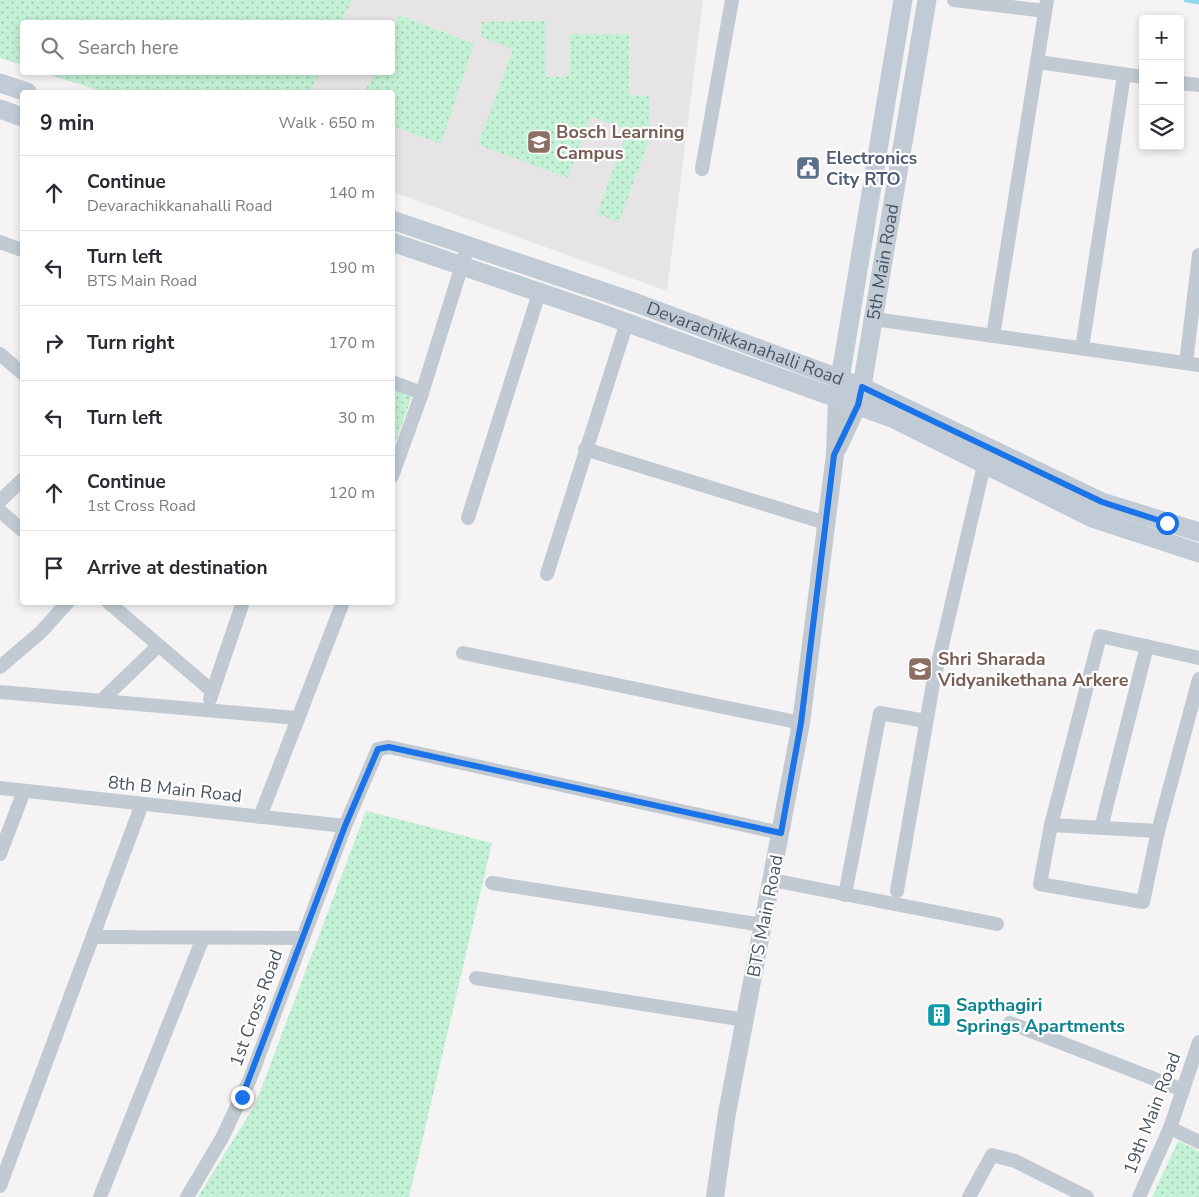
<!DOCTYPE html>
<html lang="en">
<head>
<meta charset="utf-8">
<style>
	:root { --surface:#fff; --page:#f2f2f3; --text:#2b2b33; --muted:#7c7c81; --line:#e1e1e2 }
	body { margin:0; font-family:"Nunito Sans",sans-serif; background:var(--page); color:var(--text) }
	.controls { position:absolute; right:15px; top:15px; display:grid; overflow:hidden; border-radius:5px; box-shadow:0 2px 8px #0003 }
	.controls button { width:45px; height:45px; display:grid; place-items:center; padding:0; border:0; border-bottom:1px solid var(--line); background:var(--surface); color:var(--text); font:25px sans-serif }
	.stop { position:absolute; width:15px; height:15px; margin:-11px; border:4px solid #1a73e8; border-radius:50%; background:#fff }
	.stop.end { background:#1a73e8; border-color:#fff; box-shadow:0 1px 5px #0008 }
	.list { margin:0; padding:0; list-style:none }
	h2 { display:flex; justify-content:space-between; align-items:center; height:65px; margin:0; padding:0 20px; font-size:21px }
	h2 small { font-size:16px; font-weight:400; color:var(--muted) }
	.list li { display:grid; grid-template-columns:32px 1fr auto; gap:15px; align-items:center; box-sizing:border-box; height:75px; padding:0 20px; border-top:1px solid var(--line) }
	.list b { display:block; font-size:19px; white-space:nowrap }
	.list p { margin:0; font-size:16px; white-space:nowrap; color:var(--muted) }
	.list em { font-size:16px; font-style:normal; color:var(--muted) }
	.icon { flex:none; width:28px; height:28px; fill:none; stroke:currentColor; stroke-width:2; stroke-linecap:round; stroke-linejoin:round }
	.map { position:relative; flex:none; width:1199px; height:1197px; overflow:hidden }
	.search { position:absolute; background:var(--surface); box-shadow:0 2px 8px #0003; left:20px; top:20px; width:375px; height:55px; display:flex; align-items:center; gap:12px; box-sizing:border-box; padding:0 18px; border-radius:5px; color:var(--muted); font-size:19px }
	.panel { position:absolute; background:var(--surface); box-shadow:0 2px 8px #0003; left:20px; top:90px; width:375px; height:515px; border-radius:5px }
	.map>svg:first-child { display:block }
	.education { fill:#e6e4e5 }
	.green { fill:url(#green-dots) }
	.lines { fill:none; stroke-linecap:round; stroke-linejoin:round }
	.stream { stroke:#90daee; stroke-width:5 }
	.minor { stroke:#c1cad2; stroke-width:14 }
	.tertiary { stroke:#c1cad2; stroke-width:18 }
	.secondary { stroke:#c1cbd6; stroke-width:19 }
	.route { stroke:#1a73e8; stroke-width:6 }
	.labels { text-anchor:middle; stroke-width:4.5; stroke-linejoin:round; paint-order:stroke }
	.education-label { font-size:18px; font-weight:bold; fill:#785e54; stroke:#fff; text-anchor:start }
	.service-label { font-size:18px; font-weight:bold; fill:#4e5e75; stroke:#fff; text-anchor:start }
	.street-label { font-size:18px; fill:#4a5661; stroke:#fff }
	.culture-label { font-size:18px; font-weight:bold; fill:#0d838f; stroke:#fff; text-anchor:start }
</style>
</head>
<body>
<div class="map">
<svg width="1199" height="1197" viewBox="0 0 1199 1197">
	<defs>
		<pattern id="green-dots" width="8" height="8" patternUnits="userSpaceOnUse" patternTransform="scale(1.25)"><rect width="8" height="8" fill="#c3f1d5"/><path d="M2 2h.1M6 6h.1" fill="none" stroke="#a0c6b0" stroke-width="1.8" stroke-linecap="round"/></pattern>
	</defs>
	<rect width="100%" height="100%" fill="#f5f3f3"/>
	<polygon class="education" points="352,0 703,0 667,291 393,192 392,92 311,92 320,73 392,72 392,22 342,22"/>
	<g class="green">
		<polygon points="0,0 352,0 342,22 22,22 22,65 0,58"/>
		<polygon points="399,15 474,44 441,144 393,126 392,92 365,92 374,73 392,72 393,31"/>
		<polygon points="546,21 546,77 570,76 570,34 629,34 629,95 649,96 650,138 619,222 597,214 628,130 591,116 568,178 478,145 513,49 481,37 481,22"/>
		<polygon points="44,73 320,73 311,92 104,92"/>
		<polygon points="393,383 414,390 393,450"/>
		<polygon points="366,811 492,843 409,1197 198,1197 255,1105"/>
		<polygon points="1178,1141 1199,1151 1199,1197 1152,1197"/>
	</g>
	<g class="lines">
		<polyline class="stream" points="1186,0 1199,2"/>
		<g class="minor">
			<polyline points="954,0 1045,11"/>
			<polyline points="1038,62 1143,77"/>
			<polyline points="1180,83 1199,85"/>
			<polyline points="702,169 732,0"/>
			<polyline points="0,242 22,250"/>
			<polyline points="874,319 1199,365"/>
			<polyline points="993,336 1047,0"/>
			<polyline points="1082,348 1124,75"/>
			<polyline points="0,354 22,373"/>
			<polyline points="1186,363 1199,255"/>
			<polyline points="392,382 422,393"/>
			<polyline points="585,449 826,523"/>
			<polyline points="392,476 422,393 468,246"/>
			<polyline points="0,501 22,480"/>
			<polyline points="0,511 22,530"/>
			<polyline points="468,518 539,293"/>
			<polyline points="547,574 627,322"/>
			<polyline points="108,602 212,691"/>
			<polyline points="463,653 801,723"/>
			<polyline points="1199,658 1100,636 1051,825 1040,884 1143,902 1158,831 1199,679"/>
			<polyline points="0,667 41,632 68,602"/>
			<polyline points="0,692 297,718"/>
			<polyline points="210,699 243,602"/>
			<polyline points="101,701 158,646"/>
			<polyline points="0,788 345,826"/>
			<polyline points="260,817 343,602"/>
			<polyline points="1051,825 1158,831"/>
			<polyline points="1101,828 1147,646"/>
			<polyline points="0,854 24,791"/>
			<polyline points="772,880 997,924"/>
			<polyline points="492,883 763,925"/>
			<polyline points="897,891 933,684 984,465"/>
			<polyline points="845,895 880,713 926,721"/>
			<polyline points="93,937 302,938"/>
			<polyline points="476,978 745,1020"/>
			<polyline points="1010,1023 1183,1090"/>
			<polyline points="1170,1128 1199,1142"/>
			<polyline points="0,1186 142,804"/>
			<polyline points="100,1197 203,938"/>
			<polyline points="187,1197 222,1138 250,1079 345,826 378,749 389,747 781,833"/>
			<polyline points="969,1197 992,1155 1015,1161 1087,1197"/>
			<polyline points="1139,1197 1170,1128 1199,1042"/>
		</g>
		<g class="tertiary">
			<polyline points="838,448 858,405"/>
			<polyline points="715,1197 727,1113 801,723 835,455 837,397"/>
		</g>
		<g class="secondary">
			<polyline points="0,83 27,92"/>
			<polyline points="0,109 22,117"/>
			<path id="s1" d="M392,220L631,301L862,387L1102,502L1199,532"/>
			<polyline points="392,242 600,313 892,418 1092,518 1199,553"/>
			<polyline points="838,391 903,0"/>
			<path id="s2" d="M860,398L927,0"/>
		</g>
	</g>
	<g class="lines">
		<polyline class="route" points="242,1097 345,826 378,749 389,747 781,833 801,723 834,455 858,405 862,387 1102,502 1167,523"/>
	</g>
	<defs>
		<symbol id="university-square" viewBox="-11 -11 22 22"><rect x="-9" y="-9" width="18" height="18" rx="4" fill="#8d6e63" stroke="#fff"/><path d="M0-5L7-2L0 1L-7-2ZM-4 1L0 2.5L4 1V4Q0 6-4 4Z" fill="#fff"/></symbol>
		<symbol id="civic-square" viewBox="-11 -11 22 22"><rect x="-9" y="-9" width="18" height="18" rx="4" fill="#5c6f8a" stroke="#fff"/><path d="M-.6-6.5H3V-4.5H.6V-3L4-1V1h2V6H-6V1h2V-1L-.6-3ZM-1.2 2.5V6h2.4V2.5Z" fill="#fff"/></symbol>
		<symbol id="school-square" viewBox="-11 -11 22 22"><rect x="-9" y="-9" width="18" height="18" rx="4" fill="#8d6e63" stroke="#fff"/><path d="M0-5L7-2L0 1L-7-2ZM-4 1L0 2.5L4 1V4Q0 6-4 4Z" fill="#fff"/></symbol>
		<symbol id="building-square" viewBox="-11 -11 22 22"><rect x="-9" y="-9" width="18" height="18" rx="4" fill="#0f9aa8" stroke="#fff"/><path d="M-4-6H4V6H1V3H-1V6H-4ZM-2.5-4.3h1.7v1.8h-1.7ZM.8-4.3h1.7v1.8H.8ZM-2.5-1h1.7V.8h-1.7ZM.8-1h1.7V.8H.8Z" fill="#fff"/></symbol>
	</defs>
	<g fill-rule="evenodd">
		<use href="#university-square" x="525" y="128" width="28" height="28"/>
		<use href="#civic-square" x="794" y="154" width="28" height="28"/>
		<use href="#school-square" x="906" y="655" width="28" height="28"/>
		<use href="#building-square" x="925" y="1001" width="28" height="28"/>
	</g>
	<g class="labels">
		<g class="education-label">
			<text x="556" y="138">Bosch Learning<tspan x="556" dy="21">Campus</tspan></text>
			<text x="938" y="665">Shri Sharada<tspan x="938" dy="21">Vidyanikethana Arkere</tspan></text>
		</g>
		<g class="service-label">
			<text x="826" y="164">Electronics<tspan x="826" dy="21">City RTO</tspan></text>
		</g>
		<g class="street-label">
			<text dy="6" stroke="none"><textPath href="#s2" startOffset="138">5th Main Road</textPath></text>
			<text dy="6" stroke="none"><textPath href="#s1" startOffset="374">Devarachikkanahalli Road</textPath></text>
			<text transform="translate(175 789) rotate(6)" y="6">8th B Main Road</text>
			<text transform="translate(765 916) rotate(-79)" y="6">BTS Main Road</text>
			<text transform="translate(256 1008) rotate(-70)" y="6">1st Cross Road</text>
			<text transform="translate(1152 1113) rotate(-69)" y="6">19th Main Road</text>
		</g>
		<g class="culture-label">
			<text x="956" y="1011">Sapthagiri<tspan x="956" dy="21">Springs Apartments</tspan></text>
		</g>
	</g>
</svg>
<div class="controls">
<button>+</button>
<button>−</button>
<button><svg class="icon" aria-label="layers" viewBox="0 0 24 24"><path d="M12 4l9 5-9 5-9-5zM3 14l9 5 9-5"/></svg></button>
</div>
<div class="stop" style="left:1167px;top:523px"></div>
<div class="stop end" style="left:242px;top:1097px"></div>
<div class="search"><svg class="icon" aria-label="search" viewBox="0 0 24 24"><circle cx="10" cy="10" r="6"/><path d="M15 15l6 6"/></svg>Search here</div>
<section class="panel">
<h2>9 min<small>Walk · 650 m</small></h2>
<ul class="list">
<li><svg class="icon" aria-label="ahead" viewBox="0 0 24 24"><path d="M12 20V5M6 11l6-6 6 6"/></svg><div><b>Continue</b><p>Devarachikkanahalli Road</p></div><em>140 m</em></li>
<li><svg class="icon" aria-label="left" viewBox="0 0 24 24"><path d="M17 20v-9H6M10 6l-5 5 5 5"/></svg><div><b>Turn left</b><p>BTS Main Road</p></div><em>190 m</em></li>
<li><svg class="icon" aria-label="right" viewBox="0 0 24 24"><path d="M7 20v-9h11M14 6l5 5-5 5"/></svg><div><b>Turn right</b></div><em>170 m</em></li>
<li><svg class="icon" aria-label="left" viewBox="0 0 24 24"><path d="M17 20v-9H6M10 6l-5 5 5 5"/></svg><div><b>Turn left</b></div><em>30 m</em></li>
<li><svg class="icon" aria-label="ahead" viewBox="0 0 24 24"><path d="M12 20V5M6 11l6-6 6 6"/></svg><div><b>Continue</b><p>1st Cross Road</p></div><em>120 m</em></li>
<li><svg class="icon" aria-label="arrive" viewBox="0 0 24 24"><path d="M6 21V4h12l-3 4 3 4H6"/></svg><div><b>Arrive at destination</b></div></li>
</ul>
</section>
</div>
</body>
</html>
